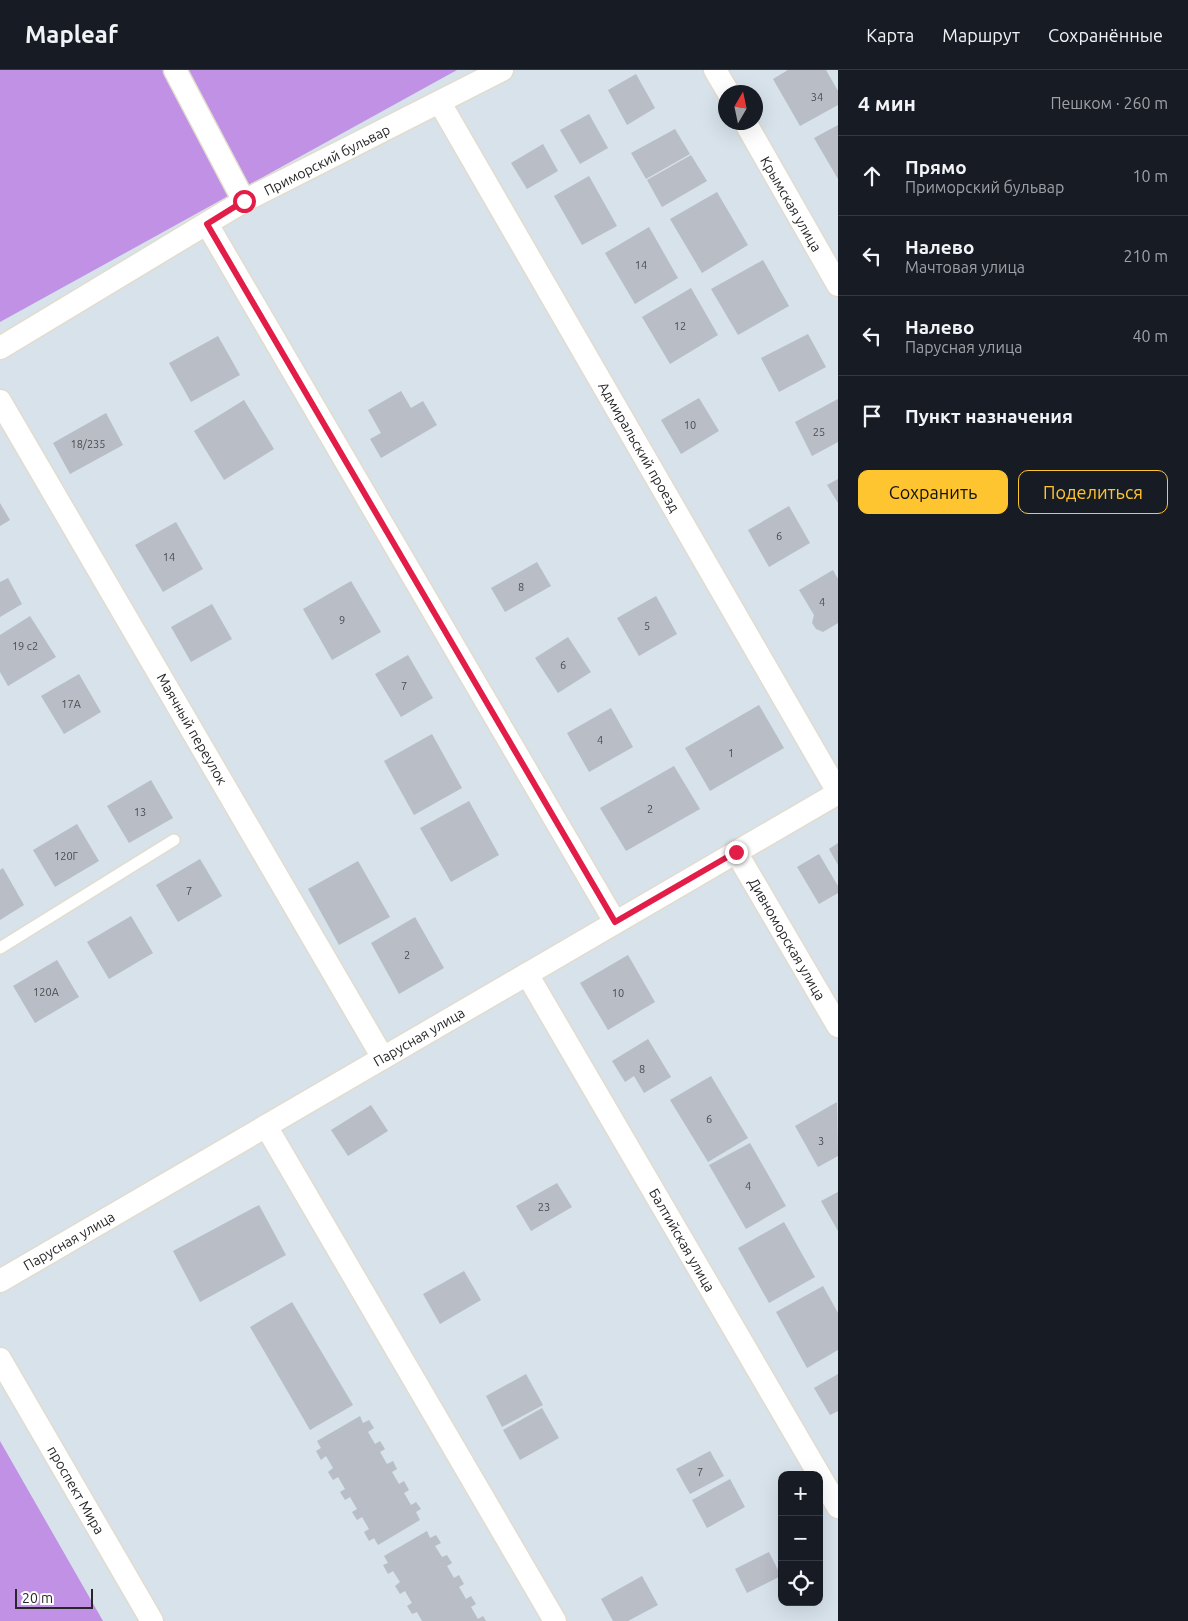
<!DOCTYPE html>
<html lang="ru">
<head>
<meta charset="utf-8">
<style>
	:root { --surface:#171b24; --page:#242831; --text:#f1f3f6; --muted:#9ea1a6; --line:#363941; --accent:#ffc530 }
	body { margin:0; font-family:Ubuntu,sans-serif; background:var(--page); color:var(--text) }
	.controls { position:absolute; right:15px; bottom:15px; display:grid; overflow:hidden; border-radius:10px; box-shadow:0 5px 20px #0002 }
	.controls button { width:45px; height:45px; display:grid; place-items:center; padding:0; border:0; border-bottom:1px solid var(--line); background:var(--surface); color:var(--text); font:25px sans-serif }
	.compass { position:absolute; left:718px; top:15px; width:45px; height:45px; border-radius:50%; background:var(--surface); box-shadow:0 5px 20px #0002; rotate:9deg }
	.scale { position:absolute; left:15px; bottom:12px; width:78px; box-sizing:border-box; padding-left:5px; border:2px solid #272727; border-top:0; font-size:14px; line-height:18px; white-space:nowrap; color:#272727; -webkit-text-stroke:4px #fff; paint-order:stroke }
	.stop { position:absolute; width:15px; height:15px; margin:-11px; border:4px solid #e11d48; border-radius:50%; background:#fff }
	.stop.end { background:#e11d48; border-color:#fff; box-shadow:0 1px 5px #0008 }
	.list { margin:0; padding:0; list-style:none }
	h2 { display:flex; justify-content:space-between; align-items:center; height:65px; margin:0; padding:0 20px; font-size:21px }
	h2 small { font-size:16px; font-weight:400; color:var(--muted) }
	.list li { display:grid; grid-template-columns:32px 1fr auto; gap:15px; align-items:center; box-sizing:border-box; height:80px; padding:0 20px; border-top:1px solid var(--line) }
	.list b { display:block; font-size:19px; white-space:nowrap }
	.list p { margin:0; font-size:16px; white-space:nowrap; color:var(--muted) }
	.list em { font-size:16px; font-style:normal; color:var(--muted) }
	.actions { display:flex; gap:10px; padding:15px 20px }
	.actions a { flex:1; padding:11px 0; border:1px solid var(--accent); border-radius:10px; text-align:center; font-size:18px; color:var(--accent) }
	.actions .main { background:var(--accent); color:#111 }
	.icon { flex:none; width:28px; height:28px; fill:none; stroke:currentColor; stroke-width:2; stroke-linecap:round; stroke-linejoin:round }
	.map { position:relative; flex:none; width:838px; height:1551px; overflow:hidden }
	header { display:flex; align-items:center; gap:30px; box-sizing:border-box; height:70px; padding:0 25px; background:var(--surface); border-bottom:1px solid var(--line) }
	header strong { font-size:24px }
	nav { display:flex; gap:28px; margin-inline-start:auto; font-size:18px }
	main { display:flex }
	aside { flex:1; background:var(--surface) }
	.map>svg:first-child { display:block }
	.green { fill:#c091e4 }
	.building { fill:#b8bdc6 }
	.lines { fill:none; stroke-linecap:round; stroke-linejoin:round }
	.service-casing { stroke:#e1dccd; stroke-width:14 }
	.minor-casing { stroke:#e1dccd; stroke-width:25 }
	.service { stroke:#fff; stroke-width:11 }
	.minor { stroke:#fff; stroke-width:22 }
	.route { stroke:#e11d48; stroke-width:6 }
	.labels { text-anchor:middle; stroke-width:4; stroke-linejoin:round; paint-order:stroke }
	.number-label { font-size:11px; fill:#4b4c4f }
	.street-label { font-size:14px; fill:#272727; stroke:#fff }
</style>
</head>
<body>
<header>
<strong>Mapleaf</strong>
<nav><a>Карта</a><a>Маршрут</a><a>Сохранённые</a></nav>
</header>
<main>
<div class="map">
<svg width="838" height="1551" viewBox="0 0 838 1551">
	<rect width="100%" height="100%" fill="#d7e2eb"/>
	<g class="green">
		<polygon points="0,0 457,0 0,252"/>
		<polygon points="0,1371 103,1551 0,1551"/>
	</g>
	<g class="building">
		<polygon points="788,0 826,0 838,21 838,35 800,56 773,9"/>
		<polygon points="636,4 655,38 627,55 608,20"/>
		<polygon points="589,44 608,78 580,94 560,60"/>
		<polygon points="838,55 838,109 814,68"/>
		<polygon points="675,59 690,84 646,109 631,83"/>
		<polygon points="543,74 558,101 527,119 511,93"/>
		<polygon points="691,85 707,111 662,137 647,110"/>
		<polygon points="589,106 617,156 582,175 554,126"/>
		<polygon points="717,122 748,175 702,203 670,149"/>
		<polygon points="649,157 678,208 635,234 605,183"/>
		<polygon points="763,190 789,236 738,265 711,219"/>
		<polygon points="691,218 718,265 670,294 642,247"/>
		<polygon points="808,264 826,297 779,322 761,288"/>
		<polygon points="218,266 240,305 191,332 169,293"/>
		<polygon points="401,321 411,338 423,331 437,355 381,388 370,369 381,363 368,340"/>
		<polygon points="699,328 719,361 681,384 661,350"/>
		<polygon points="838,329 838,372 812,386 795,352"/>
		<polygon points="244,330 274,379 224,410 194,361"/>
		<polygon points="106,343 123,375 70,404 53,373"/>
		<polygon points="838,409 838,433 827,415"/>
		<polygon points="0,433 10,450 0,456"/>
		<polygon points="789,436 810,473 769,497 748,460"/>
		<polygon points="176,452 203,499 163,522 135,475"/>
		<polygon points="537,492 551,516 505,542 491,518"/>
		<polygon points="833,500 838,509 838,553 823,562 816,559 812,553 814,545 799,520"/>
		<polygon points="8,508 22,534 0,547 0,512"/>
		<polygon points="351,511 381,562 332,590 303,539"/>
		<polygon points="656,526 677,564 639,586 617,548"/>
		<polygon points="212,534 232,569 191,592 171,557"/>
		<polygon points="30,546 56,587 8,616 0,602 0,565"/>
		<polygon points="568,567 591,602 558,623 535,588"/>
		<polygon points="408,585 433,628 401,647 375,604"/>
		<polygon points="79,604 101,642 64,664 41,626"/>
		<polygon points="759,635 784,678 710,721 685,678"/>
		<polygon points="611,638 633,677 589,702 567,663"/>
		<polygon points="432,664 462,718 414,745 384,691"/>
		<polygon points="674,696 700,739 626,781 600,738"/>
		<polygon points="151,710 173,748 129,773 107,736"/>
		<polygon points="469,731 499,785 451,812 420,758"/>
		<polygon points="77,754 99,791 55,817 33,780"/>
		<polygon points="838,773 838,795 829,779"/>
		<polygon points="819,784 838,816 838,823 819,834 797,797"/>
		<polygon points="200,789 222,826 178,852 156,815"/>
		<polygon points="358,791 390,847 339,875 308,819"/>
		<polygon points="3,798 24,835 0,850 0,800"/>
		<polygon points="131,846 153,883 109,909 87,872"/>
		<polygon points="415,847 444,898 399,924 371,873"/>
		<polygon points="628,885 655,932 608,960 580,913"/>
		<polygon points="57,890 79,927 35,953 13,916"/>
		<polygon points="648,969 671,1007 644,1023 634,1006 625,1012 612,991"/>
		<polygon points="711,1006 748,1068 708,1092 670,1030"/>
		<polygon points="837,1032 838,1086 818,1097 795,1056"/>
		<polygon points="371,1035 388,1061 348,1086 331,1060"/>
		<polygon points="750,1073 786,1136 746,1159 709,1095"/>
		<polygon points="557,1113 572,1137 531,1161 516,1136"/>
		<polygon points="838,1122 838,1161 821,1131"/>
		<polygon points="259,1135 286,1185 200,1232 173,1181"/>
		<polygon points="784,1152 815,1207 769,1233 738,1178"/>
		<polygon points="464,1201 481,1230 440,1254 423,1224"/>
		<polygon points="823,1216 838,1243 838,1280 807,1298 776,1242"/>
		<polygon points="292,1232 353,1335 310,1360 250,1257"/>
		<polygon points="526,1304 543,1335 502,1357 486,1326"/>
		<polygon points="838,1304 838,1341 830,1345 814,1318"/>
		<polygon points="542,1338 559,1368 520,1390 503,1360"/>
		<polygon points="360,1346 363,1353 369,1350 374,1358 368,1362 375,1374 380,1371 385,1379 380,1382 387,1394 393,1391 397,1399 392,1402 399,1414 404,1411 409,1420 404,1423 411,1435 416,1432 421,1439 416,1442 420,1450 378,1475 374,1468 369,1471 364,1462 369,1459 362,1447 357,1450 352,1442 357,1439 350,1427 345,1430 340,1422 345,1419 338,1407 333,1410 328,1402 333,1398 326,1386 321,1390 316,1381 321,1378 317,1371"/>
		<polygon points="710,1381 724,1406 690,1424 676,1399"/>
		<polygon points="730,1409 745,1437 707,1458 692,1430"/>
		<polygon points="427,1461 430,1468 436,1465 441,1473 435,1476 442,1487 447,1485 452,1493 447,1496 454,1508 459,1505 464,1514 459,1517 466,1529 471,1526 476,1534 471,1537 478,1549 483,1546 486,1551 422,1551 417,1542 412,1544 407,1536 412,1533 405,1521 400,1524 395,1516 400,1512 393,1501 388,1504 383,1495 388,1493 384,1486"/>
		<polygon points="769,1482 781,1506 747,1523 735,1499"/>
		<polygon points="642,1506 658,1535 628,1551 613,1551 601,1529"/>
	</g>
	<g class="lines">
		<defs>
			<polyline id="service" points="0,878 174,770"/>
			<g id="minor">
				<polyline points="175,0 244,131"/>
				<polyline points="715,0 728,22"/>
				<polyline points="440,33 838,722"/>
				<polyline points="745,52 838,215"/>
				<polyline points="207,154 615,852"/>
				<polyline points="0,278 244,131 502,0"/>
				<polyline points="0,331 383,988"/>
				<polyline points="736,782 838,956"/>
				<polyline points="527,904 838,1437"/>
				<polyline points="266,1056 555,1551"/>
				<polyline points="0,1211 838,723"/>
				<polyline points="0,1289 152,1551"/>
			</g>
		</defs>
		<use href="#service" class="service-casing"/>
		<use href="#minor" class="minor-casing"/>
		<use href="#service" class="service"/>
		<use href="#minor" class="minor"/>
	</g>
	<g class="lines">
		<polyline class="route" points="244,131 207,154 615,852 736,782"/>
	</g>
	<g class="labels">
		<g class="number-label">
			<text x="817" y="31">34</text>
			<text x="641" y="199">14</text>
			<text x="680" y="260">12</text>
			<text x="690" y="359">10</text>
			<text x="819" y="366">25</text>
			<text x="88" y="378">18/235</text>
			<text x="779" y="470">6</text>
			<text x="169" y="491">14</text>
			<text x="521" y="521">8</text>
			<text x="822" y="536">4</text>
			<text x="342" y="554">9</text>
			<text x="647" y="560">5</text>
			<text x="25" y="580">19 с2</text>
			<text x="563" y="599">6</text>
			<text x="404" y="620">7</text>
			<text x="71" y="638">17А</text>
			<text x="600" y="674">4</text>
			<text x="731" y="687">1</text>
			<text x="650" y="743">2</text>
			<text x="140" y="746">13</text>
			<text x="66" y="790">120Г</text>
			<text x="189" y="825">7</text>
			<text x="407" y="889">2</text>
			<text x="46" y="926">120А</text>
			<text x="618" y="927">10</text>
			<text x="642" y="1003">8</text>
			<text x="709" y="1053">6</text>
			<text x="821" y="1075">3</text>
			<text x="748" y="1120">4</text>
			<text x="544" y="1141">23</text>
			<text x="700" y="1406">7</text>
		</g>
		<g class="street-label">
			<text transform="translate(327 90) rotate(-27)" y="5">Приморский бульвар</text>
			<text transform="translate(791 134) rotate(60)" y="5">Крымская улица</text>
			<text transform="translate(639 377) rotate(60)" y="5">Адмиральский проезд</text>
			<text transform="translate(192 659) rotate(60)" y="5">Маячный переулок</text>
			<text transform="translate(787 869) rotate(60)" y="5">Дивноморская улица</text>
			<text transform="translate(419 967) rotate(-30)" y="5">Парусная улица</text>
			<text transform="translate(682 1170) rotate(60)" y="5">Балтийская улица</text>
			<text transform="translate(69 1171) rotate(-30)" y="5">Парусная улица</text>
			<text transform="translate(76 1420) rotate(60)" y="5">проспект Мира</text>
		</g>
	</g>
</svg>
<div class="controls">
<button>+</button>
<button>−</button>
<button><svg class="icon" aria-label="locate" viewBox="0 0 24 24"><circle cx="12" cy="12" r="6"/><path d="M12 2v4M12 18v4M2 12h4M18 12h4"/></svg></button>
</div>
<svg class="compass" viewBox="-18 -18 36 36"><path d="M0-13l5 13h-10z" fill="#e53935"/><path d="M0 13l5-13h-10z" fill="#9ea1a6"/></svg>
<div class="scale">20 m</div>
<div class="stop" style="left:244px;top:131px"></div>
<div class="stop end" style="left:736px;top:782px"></div>
</div>
<aside>
<h2>4 мин<small>Пешком · 260 m</small></h2>
<ul class="list">
<li><svg class="icon" aria-label="ahead" viewBox="0 0 24 24"><path d="M12 20V5M6 11l6-6 6 6"/></svg><div><b>Прямо</b><p>Приморский бульвар</p></div><em>10 m</em></li>
<li><svg class="icon" aria-label="left" viewBox="0 0 24 24"><path d="M17 20v-9H6M10 6l-5 5 5 5"/></svg><div><b>Налево</b><p>Мачтовая улица</p></div><em>210 m</em></li>
<li><svg class="icon" aria-label="left" viewBox="0 0 24 24"><path d="M17 20v-9H6M10 6l-5 5 5 5"/></svg><div><b>Налево</b><p>Парусная улица</p></div><em>40 m</em></li>
<li><svg class="icon" aria-label="arrive" viewBox="0 0 24 24"><path d="M6 21V4h12l-3 4 3 4H6"/></svg><div><b>Пункт назначения</b></div></li>
</ul>
<div class="actions"><a class="main">Сохранить</a><a>Поделиться</a></div>
</aside>
</main>
</body>
</html>
